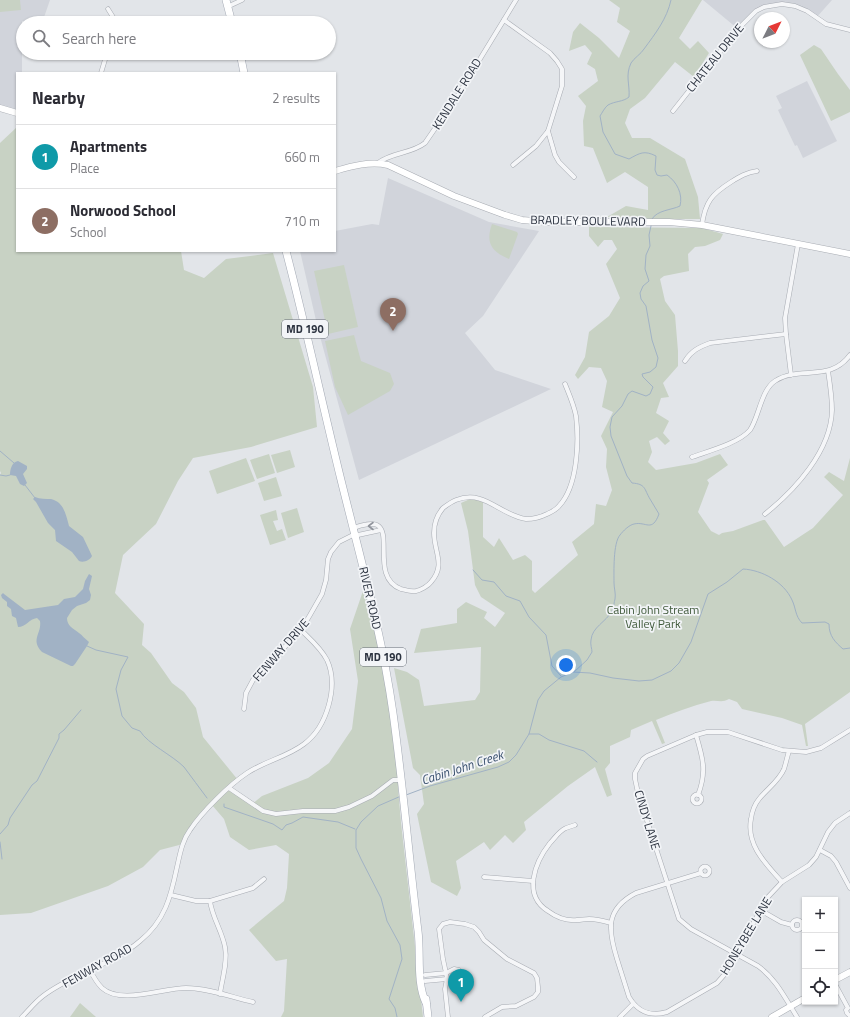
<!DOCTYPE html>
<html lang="en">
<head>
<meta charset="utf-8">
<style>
	:root { --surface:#fff; --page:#f7f7f7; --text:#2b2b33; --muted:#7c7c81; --line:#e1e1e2; --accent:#2563eb }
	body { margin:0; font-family:"Titillium Web",sans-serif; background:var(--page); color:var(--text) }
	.controls { position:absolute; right:12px; bottom:12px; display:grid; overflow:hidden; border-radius:0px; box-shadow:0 1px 3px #0004 }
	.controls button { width:36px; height:36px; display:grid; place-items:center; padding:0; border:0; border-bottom:1px solid var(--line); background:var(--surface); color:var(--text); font:20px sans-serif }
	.compass { position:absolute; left:754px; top:12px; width:36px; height:36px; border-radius:50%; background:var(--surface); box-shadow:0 1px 3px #0004; rotate:48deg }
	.you { position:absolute; left:566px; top:665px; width:14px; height:14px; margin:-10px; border:3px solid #fff; border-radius:50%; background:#1a73e8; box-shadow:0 0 0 6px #1a73e833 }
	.badge { display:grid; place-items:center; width:26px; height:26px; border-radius:50%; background:var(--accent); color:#fff; font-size:13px; font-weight:700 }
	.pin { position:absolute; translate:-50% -33px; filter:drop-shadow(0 1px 2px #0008) }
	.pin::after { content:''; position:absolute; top:21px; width:14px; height:12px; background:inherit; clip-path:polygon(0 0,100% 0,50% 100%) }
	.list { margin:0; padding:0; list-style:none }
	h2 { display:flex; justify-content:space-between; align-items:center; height:52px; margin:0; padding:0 16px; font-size:17px }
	h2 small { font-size:13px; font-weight:400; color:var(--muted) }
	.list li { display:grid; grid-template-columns:26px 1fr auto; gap:12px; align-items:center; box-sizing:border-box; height:64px; padding:0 16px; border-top:1px solid var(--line) }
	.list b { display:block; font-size:15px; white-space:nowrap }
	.list p { margin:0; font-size:13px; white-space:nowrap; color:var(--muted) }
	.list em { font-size:13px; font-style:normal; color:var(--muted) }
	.icon { flex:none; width:22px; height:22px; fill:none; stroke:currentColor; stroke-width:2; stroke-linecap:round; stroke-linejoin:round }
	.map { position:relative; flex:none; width:850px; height:1017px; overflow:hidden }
	.search { position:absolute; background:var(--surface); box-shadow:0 1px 3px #0004; left:16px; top:16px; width:320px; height:44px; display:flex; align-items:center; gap:10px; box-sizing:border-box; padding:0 14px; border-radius:22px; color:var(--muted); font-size:15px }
	.panel { position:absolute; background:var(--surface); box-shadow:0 1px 3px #0004; left:16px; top:72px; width:320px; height:180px; border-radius:0px }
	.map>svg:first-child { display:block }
	.built { fill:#d1d4db }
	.green { fill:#c8d2c4 }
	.water { fill:#a1b2c5 }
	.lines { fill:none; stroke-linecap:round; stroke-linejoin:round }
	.stream { stroke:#a1b2c5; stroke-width:1 }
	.minor-casing { stroke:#a8acb3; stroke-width:5 }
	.secondary-casing { stroke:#a8acb3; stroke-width:7 }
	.primary-casing { stroke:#a3a9b4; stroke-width:8 }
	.minor { stroke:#f5f6f8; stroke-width:4 }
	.secondary { stroke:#fff; stroke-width:6 }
	.primary { stroke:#fff; stroke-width:7 }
	.oneway { stroke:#90949c }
	.labels { text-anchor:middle; stroke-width:3.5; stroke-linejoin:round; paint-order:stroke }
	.shield { fill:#f2f4f7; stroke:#676d77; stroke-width:1 }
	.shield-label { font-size:11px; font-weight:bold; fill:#2c3340 }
	.street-label { font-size:12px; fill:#2c3340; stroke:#f2f4f7 }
	.park-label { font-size:12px; fill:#405a3b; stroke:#f2f4f7 }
	.water-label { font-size:13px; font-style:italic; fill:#3a516f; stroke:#f2f4f7 }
</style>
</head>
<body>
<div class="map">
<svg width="850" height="1017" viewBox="0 0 850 1017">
	<rect width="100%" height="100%" fill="#e2e5e9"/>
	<g class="built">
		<polygon points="0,0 50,0 42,23 22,21 22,73 17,73 17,112 0,106"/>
		<polygon points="703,0 832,0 816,18 807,11 782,4 765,7 756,11 738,29"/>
		<polygon points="807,81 837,141 803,158 797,145 795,146 778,110 782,108 776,96"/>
		<polygon points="388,178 489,222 539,231 483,316 465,333 495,370 551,389 359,480 318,329 300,251 335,251 335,231 372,224 379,225"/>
	</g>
	<g class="green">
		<polygon points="0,0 20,0 21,10 0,12"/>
		<polygon points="609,0 702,0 679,38 690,49 698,41 709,53 694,77 675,62 645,98 630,109 625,123 632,138 650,138 685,159 698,197 700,219 650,219 607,217 626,206 648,210 648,187 625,172 607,183 593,148 584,146 583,121 586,106 578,96 598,81 595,69 587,64 592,53 585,45 569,51 573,32 580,23 599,38 619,58 630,31 617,22 620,8"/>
		<polygon points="814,45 821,49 838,74 850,90 850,112 831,121 800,55"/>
		<polygon points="17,127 17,251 181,251 184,270 204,278 226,259 273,253 313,387 317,427 251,447 193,458 178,481 156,524 123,555 115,593 144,624 142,645 151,653 172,683 184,692 196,708 203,737 238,780 229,788 252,804 262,796 308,778 329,763 352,729 358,681 350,629 364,588 376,624 400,780 398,788 401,823 423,1017 281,1017 284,1011 287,959 276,961 249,930 284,901 287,888 289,854 276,845 249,850 230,837 224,819 212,805 202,815 183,844 160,850 143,867 108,886 31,913 0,915 0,475 1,473 0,471 0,143"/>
		<path d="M492,224L517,232L518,234L509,259C492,252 485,243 492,224Z"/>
		<path d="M589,227L702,228L723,234L720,240L705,246L695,247L688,254L689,271L664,276L660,279L665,301L675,315L678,351V366L663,383L669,397L661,398L656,413L669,421L663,433L670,441L665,445L657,437L649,441L652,452L648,462L656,470L696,463L720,454L728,465L707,480L709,483L698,512L711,531L719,535L722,533L733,531L763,520H765L784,547L813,528L843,495L824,477L829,472L844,481L850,458V692L805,724L808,746H806L802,725L782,718L742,709L737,702L729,699C722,703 718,700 711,701C692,706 673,713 656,720L665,743L662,744L652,721L631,730L630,737L610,746V763L605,769L612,795L607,797L595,767L568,786L524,822L526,830L513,843L505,835L490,850L484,842L456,861L461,888L457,896L431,882L417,814L424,804L420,775L413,768L394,668L407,672L419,680L424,706L475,700L480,692L481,647L414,653L421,629L457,623V609L466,602L487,612L484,618L495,627L505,613L481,597L475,585L468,531L461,503L470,499L483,501V537L494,547L499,538L513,560L525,555L532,561V590L535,593L578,555L572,542L594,524L596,504L606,506L612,490L606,467L607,449L601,436L613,412L602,407L607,381L601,368L589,367L578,379L575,375L585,357L589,332L609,316L620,298L606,264L617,249L612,240H604L598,247L589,236Z"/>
		<polygon points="344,265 358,327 328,334 314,271"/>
		<polygon points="354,335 361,361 390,373 394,384 390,391 348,415 335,387 325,341"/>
		<polygon points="290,450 295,467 277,473 271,455"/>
		<polygon points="269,454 275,473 257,479 250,460"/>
		<polygon points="246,458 255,481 217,494 209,471"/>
		<polygon points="276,477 282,496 264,501 258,483"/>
		<polygon points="297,508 304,532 288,538 281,513"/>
		<polygon points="276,510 278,520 273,521 277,531 282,529 286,540 270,545 260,515"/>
		<polygon points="80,1003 96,1017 70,1017"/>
	</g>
	<g class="water">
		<path d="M18,461L27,466V469L23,474L27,483L24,486L20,484L16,476L10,475C10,469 12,462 18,461Z"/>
		<path d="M35,497C40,499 46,499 51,499C64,502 66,515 69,526L83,537L92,556C90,560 84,563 79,561L72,552L56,541L55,530L48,523L36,502L33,499Z"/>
		<path d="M89,574L92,576L89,589L91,595L90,600L86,603L77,606L72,610L67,618C67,626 73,628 79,633C82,635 85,639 89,642L87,646L75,664L73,666H71L42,652C30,639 42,634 40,621L37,618C29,619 26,627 18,627L16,618L12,616L11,609L7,606V602L2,598L1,595L3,593L4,594L25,610L58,605L64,599L75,597L83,589L85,581Z"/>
	</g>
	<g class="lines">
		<g class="stream">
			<path d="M652,219C657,210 672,210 680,206C683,194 677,182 667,175L661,176L657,175L655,170L656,156C644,150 640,153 629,159L615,154L603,132L600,116C602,113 605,107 608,105C615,101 623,102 629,97C630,84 625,76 631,63C634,58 641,54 644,49C655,34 667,19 671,0"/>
			<polyline points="0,451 14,463"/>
			<polyline points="0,475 6,476 10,475"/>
			<polyline points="25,485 35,498"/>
			<polyline points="473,570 482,580 494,582 506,596 520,601 529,617 546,635 552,666 561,676"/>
			<path d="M87,646L96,650L128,657L121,670L116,689L122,716L132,728L140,731C148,744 172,755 184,767C192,777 199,788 207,798"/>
			<path d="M574,672L587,660L592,652C592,649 590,644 591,640C592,627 606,622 612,611C614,607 614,602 615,599C616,594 614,588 614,583C614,572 613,543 620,535C623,531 629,525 634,524C646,521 652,533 659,514C656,509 653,504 650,499C644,489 646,484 632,483L627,476L611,436L610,427L612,417L622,406L628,394L632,391L646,396L650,394L653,387L643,377L642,374L650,372L656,367L658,358L652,340L646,306L641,299L640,293L643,286L649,281L645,269L646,255L650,246L649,235L651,226"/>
			<polyline points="529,734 539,734 549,740 584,751 597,762"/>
			<path d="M406,795L430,786L498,767L509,762L516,755L529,734L538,700L544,691L561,677L573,672L590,673L613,678L639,681L652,680L671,671L679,663L691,642L708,594L727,582L743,569C762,570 784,582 792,600C796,608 795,616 802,623L825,622L829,624C829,636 835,642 843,649L850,648"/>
			<polyline points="224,804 224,807 273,824 282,830 286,825 292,823 303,817 338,822 355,829"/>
			<polyline points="0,834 8,825 10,818 32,785 37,781 59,738 59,734 64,730 81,710"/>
			<polyline points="0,842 2,859"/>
			<polyline points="397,1017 395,1008 389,999 402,959 400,945 387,921 381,898 361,859 356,848 356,830 361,822 378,806 401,796"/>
		</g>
		<defs>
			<g id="minor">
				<polyline points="227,7 242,0"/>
				<polyline points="108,9 113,17 114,23"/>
				<polyline points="504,20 550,53 557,61 562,69 562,86 548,131 555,155 559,162 574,177"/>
				<polyline points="101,73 107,53"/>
				<polyline points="673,111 738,29 756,11 764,7 782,4 795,6 807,11 826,24 850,30"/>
				<path d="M378,163C392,152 411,154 425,143L458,95L516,0"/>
				<polyline points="513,165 536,146 548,131"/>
				<path d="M702,225C705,202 712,194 731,182C739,177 747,172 757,171"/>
				<path d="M685,361C691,351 699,347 710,343L786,334"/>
				<polyline points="791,375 786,334 785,318 798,244"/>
				<path d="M692,457C709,451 739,443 750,430C759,417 761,390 775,381C799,365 830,383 850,355"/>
				<path d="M765,514C795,490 831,451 832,410C832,397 830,384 828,371"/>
				<path d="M353,528C360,526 370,522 377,525C393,533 371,578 401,589C406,590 410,592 416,591C421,590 428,586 431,582C446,565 434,552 434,533C434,525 437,515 443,508C447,505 451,502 456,500C485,489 499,515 526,519C533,519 541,517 547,514C551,512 556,510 559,506C578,486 579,441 576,416C574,405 569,394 565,384"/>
				<polyline points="244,709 246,693 253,680 301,630 310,615 322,594 326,580 328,559 331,552 339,542 355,534 358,535 381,530"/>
				<path d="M696,735C703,758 707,772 698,795"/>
				<polyline points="229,788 263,811 276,814 303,811 335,811 349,807 372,796 393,780 400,780"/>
				<circle cx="697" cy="799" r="4.5"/>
				<path d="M575,825C572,826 569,827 566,828C559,831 555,838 550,843C535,862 522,895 548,911C556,917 567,921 577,920C581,920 585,919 589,919C596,919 604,921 611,923"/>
				<polyline points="820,850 831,856 836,862 850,888"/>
				<circle cx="705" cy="871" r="4.5"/>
				<path d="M701,873L636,893C605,909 608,930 617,959C621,972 625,984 629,997C638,1012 650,1017 667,1012L717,983L724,975L768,897L782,882L809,865L816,857L828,832L835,823L850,813"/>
				<polyline points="484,877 533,881"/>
				<path d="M782,882C766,864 746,845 751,819C752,812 754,805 759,799C767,789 779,781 784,769C786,763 787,757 789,751"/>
				<polyline points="171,895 196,901 210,901 253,888 264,879"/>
				<path d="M210,901C212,917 222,931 225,947C228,962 222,979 220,994"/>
				<polyline points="760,910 781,922 792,925"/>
				<circle cx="797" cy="925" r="5"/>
				<polygon points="454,969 459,970 461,974 460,980 455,982 447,979 446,973"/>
				<path d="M90,970C93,976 97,983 102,988C121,1005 162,988 186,988C208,988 231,997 253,1002"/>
				<polyline points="425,975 446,973 443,959 439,929 443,924 450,922 465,924 474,927 479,932 484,940 507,959 534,973 537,978 538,987 538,992 534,997 516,1006 502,1007 485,1017"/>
				<polyline points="425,981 447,979 445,989 448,1017"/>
				<polyline points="835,984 848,1008 846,1010 847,1013 850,1016"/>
				<path d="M22,1017C29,1010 35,1002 43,996C73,973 112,965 140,941C165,921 171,896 177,867C180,854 182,841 190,830C202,812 229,785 247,773C265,761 287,757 304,744C327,727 339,686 327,660C321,648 310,639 301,630"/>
				<polyline points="620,1017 633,1004"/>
				<path d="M797,1017C785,998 776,979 758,966L691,929L679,919L638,793L635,779V773L643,759L647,756L696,735L707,732H728L782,750L806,752L821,748L850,730"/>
			</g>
			<g id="secondary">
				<polyline points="0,108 17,113"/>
				<path d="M335,171C352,166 370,161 388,165L454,196L505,215L522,220L546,222H669L702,225L850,254"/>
				<polyline points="835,980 850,972"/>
				<polyline points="772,1017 805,998"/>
			</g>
			<g id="primary">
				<polyline points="226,0 232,23"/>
				<polyline points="240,53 244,73"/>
				<path d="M286,251C306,327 322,403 341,480C360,557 382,634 393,713C403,785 409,858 418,931C421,954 416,982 426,1003"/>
				<polyline points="426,999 428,1017"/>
			</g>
		</defs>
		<use href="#minor" class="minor-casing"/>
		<use href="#secondary" class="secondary-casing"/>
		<use href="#primary" class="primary-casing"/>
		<use href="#minor" class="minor"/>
		<use href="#secondary" class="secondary"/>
		<use href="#primary" class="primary"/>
	</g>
	<defs><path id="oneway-chevron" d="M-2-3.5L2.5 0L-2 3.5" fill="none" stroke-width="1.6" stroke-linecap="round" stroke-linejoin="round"/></defs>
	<use class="oneway" href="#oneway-chevron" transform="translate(371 526) rotate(-180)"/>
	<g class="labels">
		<g class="shield">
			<rect x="282" y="320" width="46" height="18" rx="3"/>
			<rect x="360" y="648" width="46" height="18" rx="3"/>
		</g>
		<g class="shield-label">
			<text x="305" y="333">MD 190</text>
			<text x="383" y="661">MD 190</text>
		</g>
		<g class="street-label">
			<text transform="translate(715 58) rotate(-51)" y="4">CHATEAU DRIVE</text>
			<text transform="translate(457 94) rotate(-58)" y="4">KENDALE ROAD</text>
			<text transform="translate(588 221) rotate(1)" y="4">BRADLEY BOULEVARD</text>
			<text transform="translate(370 598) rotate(77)" y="4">RIVER ROAD</text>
			<text transform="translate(281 650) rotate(-49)" y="4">FENWAY DRIVE</text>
			<text transform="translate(647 820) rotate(73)" y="4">CINDY LANE</text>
			<text transform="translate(746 936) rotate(-59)" y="4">HONEYBEE LANE</text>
			<text transform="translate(97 966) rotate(-29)" y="4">FENWAY ROAD</text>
		</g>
		<g class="park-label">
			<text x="653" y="614">Cabin John Stream<tspan x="653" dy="14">Valley Park</tspan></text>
		</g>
		<g class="water-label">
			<text transform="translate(462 767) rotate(-18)" y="5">Cabin John Creek</text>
		</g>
	</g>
</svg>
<div class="controls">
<button>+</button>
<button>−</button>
<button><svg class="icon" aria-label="locate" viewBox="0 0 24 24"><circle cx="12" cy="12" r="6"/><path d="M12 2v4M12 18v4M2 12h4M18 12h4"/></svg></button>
</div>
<svg class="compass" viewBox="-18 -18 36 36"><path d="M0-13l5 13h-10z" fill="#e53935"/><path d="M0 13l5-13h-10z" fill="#7c7c81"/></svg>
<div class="you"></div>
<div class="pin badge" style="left:461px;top:1002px;background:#0f9aa8">1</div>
<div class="pin badge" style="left:393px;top:331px;background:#8d6e63">2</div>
<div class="search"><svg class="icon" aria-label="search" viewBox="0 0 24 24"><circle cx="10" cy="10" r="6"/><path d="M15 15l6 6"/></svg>Search here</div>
<section class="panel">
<h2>Nearby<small>2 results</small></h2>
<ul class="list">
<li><span class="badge" style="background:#0f9aa8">1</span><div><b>Apartments</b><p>Place</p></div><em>660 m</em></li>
<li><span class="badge" style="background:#8d6e63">2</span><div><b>Norwood School</b><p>School</p></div><em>710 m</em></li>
</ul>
</section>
</div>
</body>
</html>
